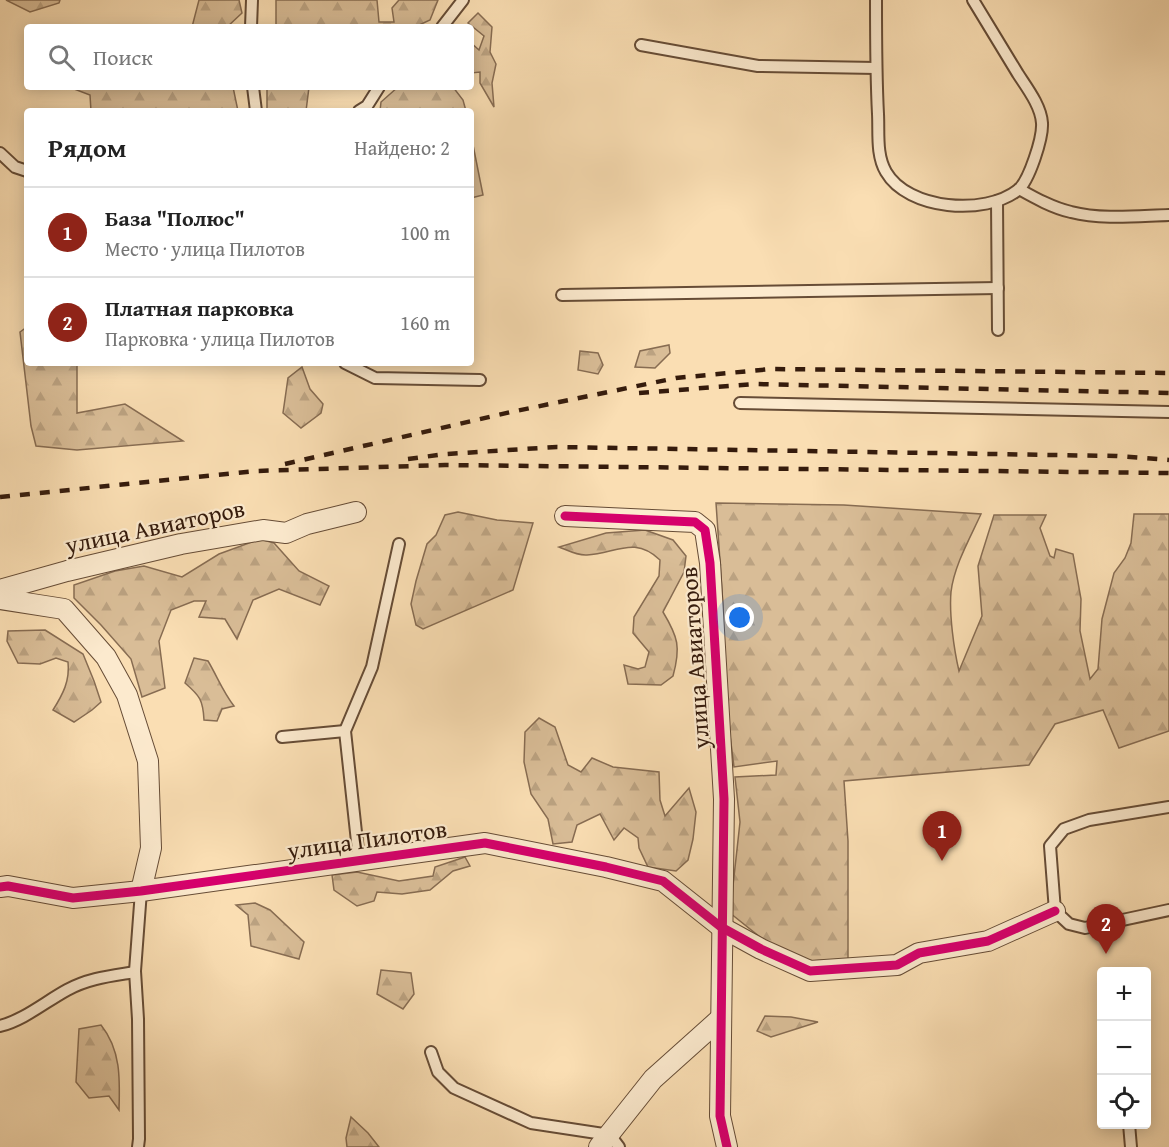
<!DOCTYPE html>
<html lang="ru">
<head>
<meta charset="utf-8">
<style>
	:root { --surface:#fff; --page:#f6f6f6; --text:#222; --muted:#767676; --line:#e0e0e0; --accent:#8f2418 }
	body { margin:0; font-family:"Gentium Book Plus",serif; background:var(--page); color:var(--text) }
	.controls { position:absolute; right:18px; bottom:18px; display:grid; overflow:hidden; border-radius:6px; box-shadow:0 3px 15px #0003 }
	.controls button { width:54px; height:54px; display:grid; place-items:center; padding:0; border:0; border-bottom:2px solid var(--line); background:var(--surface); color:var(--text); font:30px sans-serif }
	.you { position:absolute; left:740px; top:618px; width:21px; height:21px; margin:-15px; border:4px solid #fff; border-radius:50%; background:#1a73e8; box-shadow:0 0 0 9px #1a73e833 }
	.badge { display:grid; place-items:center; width:39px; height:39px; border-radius:50%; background:var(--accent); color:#fff; font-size:20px; font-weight:700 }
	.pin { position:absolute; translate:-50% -50px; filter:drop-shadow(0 2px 3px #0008) }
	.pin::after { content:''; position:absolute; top:32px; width:21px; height:18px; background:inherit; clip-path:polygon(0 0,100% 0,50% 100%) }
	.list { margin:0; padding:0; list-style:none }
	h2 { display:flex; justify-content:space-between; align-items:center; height:78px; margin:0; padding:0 24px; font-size:26px }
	h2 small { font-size:20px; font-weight:400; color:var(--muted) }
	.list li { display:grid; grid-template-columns:39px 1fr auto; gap:18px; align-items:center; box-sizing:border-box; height:90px; padding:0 24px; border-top:2px solid var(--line) }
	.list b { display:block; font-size:22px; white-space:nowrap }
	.list p { margin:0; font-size:20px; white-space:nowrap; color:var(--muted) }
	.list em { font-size:20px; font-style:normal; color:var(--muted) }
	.icon { flex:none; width:33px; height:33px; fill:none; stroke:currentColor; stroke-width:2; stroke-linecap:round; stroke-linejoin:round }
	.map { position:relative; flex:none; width:1169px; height:1147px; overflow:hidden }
	.search { position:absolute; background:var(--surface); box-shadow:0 3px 15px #0003; left:24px; top:24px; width:450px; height:66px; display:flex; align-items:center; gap:15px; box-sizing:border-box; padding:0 21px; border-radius:6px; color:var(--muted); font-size:22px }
	.panel { position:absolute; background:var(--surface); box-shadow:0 3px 15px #0003; left:24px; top:108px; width:450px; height:258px; border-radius:6px }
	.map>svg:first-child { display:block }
	.forest { fill:url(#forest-firs); stroke:#876c52; stroke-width:1.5 }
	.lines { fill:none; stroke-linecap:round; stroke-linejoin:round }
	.service-casing { stroke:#664c36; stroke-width:14 }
	.minor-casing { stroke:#664c36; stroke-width:22 }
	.service { stroke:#fceace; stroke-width:10 }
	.minor { stroke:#fceace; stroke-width:20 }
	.rail { stroke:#351b0c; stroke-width:4.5; stroke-dasharray:10 10; stroke-linecap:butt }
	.cycleway-casing { stroke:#fceace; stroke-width:13 }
	.cycleway { stroke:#d6006c; stroke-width:9 }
	.labels { text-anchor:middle; stroke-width:4.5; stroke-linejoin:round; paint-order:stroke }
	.street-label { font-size:24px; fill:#351b0c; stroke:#fceace }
</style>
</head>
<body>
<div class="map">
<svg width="1169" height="1147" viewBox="0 0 1169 1147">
	<defs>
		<pattern id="forest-firs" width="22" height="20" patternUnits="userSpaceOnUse" patternTransform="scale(1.5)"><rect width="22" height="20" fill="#d9bd97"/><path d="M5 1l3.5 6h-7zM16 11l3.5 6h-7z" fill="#bba281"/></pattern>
	</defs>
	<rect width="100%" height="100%" fill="#fadeb3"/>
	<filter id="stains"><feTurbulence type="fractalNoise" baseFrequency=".00333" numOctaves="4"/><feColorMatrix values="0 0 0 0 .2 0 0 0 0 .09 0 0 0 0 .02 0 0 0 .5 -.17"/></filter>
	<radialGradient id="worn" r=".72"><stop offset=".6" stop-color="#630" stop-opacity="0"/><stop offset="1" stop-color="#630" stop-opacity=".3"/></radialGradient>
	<g class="forest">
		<polygon points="6,0 60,0 59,3 30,12"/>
		<polygon points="199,0 239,0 242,13 227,27 192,27"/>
		<polygon points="276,0 377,0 379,22 394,22 392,8 399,0 438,0 430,20 415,27 276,27"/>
		<polygon points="478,13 492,27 490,52 496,64 492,83 494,107 480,83 480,72 471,73 471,43 479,50 484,36 468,23"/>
		<polygon points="69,87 233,87 238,111 91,111 90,95"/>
		<polygon points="267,87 309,87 306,111 267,111"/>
		<polygon points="398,87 453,87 463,100 466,111 380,111 381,102"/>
		<polygon points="471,135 483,195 471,198"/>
		<polygon points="27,327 27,363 77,363 77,413 125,404 183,441 77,450 36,446 31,426 20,332"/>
		<polygon points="669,345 670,353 655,368 635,367 640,351"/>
		<polygon points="580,351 598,353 603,365 598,374 578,370"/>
		<polygon points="302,367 310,389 323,404 321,413 301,428 283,413 288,378"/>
		<path d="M716,503L844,505L981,514C970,538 954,566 951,592C949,614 954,650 959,671L982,616L978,566L994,515H1046L1040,528L1050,556L1054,558L1056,549L1073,554L1081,599L1080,631L1090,679L1098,669L1102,619L1114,573L1125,558L1131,543L1134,514H1169V731L1119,748L1103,710L1055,724L1029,765L844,781L848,841V959L810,961L765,941L730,913L740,822L735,777L776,775L777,761L734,767L725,695L723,605Z"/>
		<polygon points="458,512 497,520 533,523 513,590 423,629 416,625 411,604 416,581 427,544 436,535 445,515"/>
		<path d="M645,530L673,540L686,556L684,572L663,612C678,637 681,647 673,676L661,685L628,684L624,665L638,669L645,667L649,652L633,633L634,617L659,576L660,560C634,535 615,554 587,555C578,556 567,550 559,547L606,533Z"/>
		<polygon points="260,539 274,543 299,571 329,586 320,605 279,589 253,600 237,639 225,619 199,617 206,601 194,601 171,610 159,641 165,688 142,697 131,659 101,625 74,598 74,585 115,571 144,566 182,577 219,554"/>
		<path d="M45,630L83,654L94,681L101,702L92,710L74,722L53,710C63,694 70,681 68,662L56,658L40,664L18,663L7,641L8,631Z"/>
		<path d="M194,658L208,661C217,676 223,692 234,706L222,709L217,721L204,720C203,700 200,696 185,683Z"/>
		<polygon points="539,718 555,727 568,765 581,772 592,758 613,767 659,772 660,800 665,816 689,788 696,812 693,839 688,860 676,871 648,867 639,848 638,838 624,828 614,840 600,814 577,825 572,842 553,844 548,819 531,794 524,762 525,732"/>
		<polygon points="465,857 470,866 453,871 430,890 402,894 377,892 374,901 357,906 334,890 332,875 357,872 399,881 433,876 435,867"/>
		<polygon points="255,903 270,910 304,942 299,959 251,946 248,915 236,905"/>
		<polygon points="381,970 411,973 414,994 403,1009 377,994"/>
		<polygon points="765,1016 791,1017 818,1022 771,1037 757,1031"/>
		<path d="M101,1025C121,1050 120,1079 119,1110L109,1096L89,1098L76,1082L79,1029Z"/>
		<polygon points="351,1117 368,1133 379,1147 347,1147 346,1138"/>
	</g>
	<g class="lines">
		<defs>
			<g id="service">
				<path d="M876,0C876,38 876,76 878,114C879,133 876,155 886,172C908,210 985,216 1018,190C1029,181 1043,138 1042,123C1041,106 1027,88 1018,74C1003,49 988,25 973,0"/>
				<polyline points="251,27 252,0"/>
				<polyline points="442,27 463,0"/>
				<polyline points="641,45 758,66 876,68"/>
				<polyline points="253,87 256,111"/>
				<polyline points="359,111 367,106 379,87"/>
				<polyline points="0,153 15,167 27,171"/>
				<path d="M1019,189C1035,198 1053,208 1071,212C1102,220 1137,216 1169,215"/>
				<polyline points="997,201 998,330"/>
				<polyline points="562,295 998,288"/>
				<polyline points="345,363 375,378 480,380"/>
				<polyline points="740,403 1169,412"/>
				<polyline points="282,737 345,731"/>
				<polyline points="1169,807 1089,820 1064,829 1050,846 1055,911 1069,924 1085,928 1169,910"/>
				<polyline points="359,860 345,731 372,667 399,544"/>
				<path d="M0,1026C24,1020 45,1002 67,990C89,978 111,976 135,972"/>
				<polyline points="431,1052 438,1072 454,1088 531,1123 610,1135 619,1147"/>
				<polyline points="1129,1124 1131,1147"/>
				<polyline points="138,1147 139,1139 138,1019 135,971 141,891"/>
			</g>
			<g id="minor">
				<polyline points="565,516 695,522 705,530 710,563 724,799 720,1116 727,1147"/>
				<polyline points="0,590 67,571 181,544 263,530 286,533 307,524 356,512"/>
				<polyline points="0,599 64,609 106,657 127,695 148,761 151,848 141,891"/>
				<polyline points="0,887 8,886 73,898 141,891 485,843 606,867 663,881 721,927 761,949 810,971 897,965 919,953 988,941 1055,911"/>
				<polyline points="599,1147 653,1079 721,1018"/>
			</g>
		</defs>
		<use href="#service" class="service-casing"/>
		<use href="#minor" class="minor-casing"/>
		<use href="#service" class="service"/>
		<use href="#minor" class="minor"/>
		<g class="rail">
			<polyline points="639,393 755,384 1169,393"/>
			<polyline points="408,459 446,454 557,447 1116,456 1169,460"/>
			<polyline points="285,464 511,412 676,378 771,369 1169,373"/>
			<polyline points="0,497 255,471 445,465 1169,473"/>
		</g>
		<defs>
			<g id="cycleway">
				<polyline points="565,516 695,522 705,530 710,563 724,799 720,1116 727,1147"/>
				<polyline points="0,887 8,886 73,898 141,891 485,843 606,867 663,881 721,927 761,949 810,971 897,965 919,953 988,941 1055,911"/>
			</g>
		</defs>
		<use href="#cycleway" class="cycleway-casing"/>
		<use href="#cycleway" class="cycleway"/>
	</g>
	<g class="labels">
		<g class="street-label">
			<text transform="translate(155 527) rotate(-12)" y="8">улица Авиаторов</text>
			<text transform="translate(695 658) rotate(-94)" y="8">улица Авиаторов</text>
			<text transform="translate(367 840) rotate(-8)" y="8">улица Пилотов</text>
		</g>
	</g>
	<rect width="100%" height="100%" filter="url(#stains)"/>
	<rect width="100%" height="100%" fill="url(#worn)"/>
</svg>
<div class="controls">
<button>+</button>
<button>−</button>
<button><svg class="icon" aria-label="locate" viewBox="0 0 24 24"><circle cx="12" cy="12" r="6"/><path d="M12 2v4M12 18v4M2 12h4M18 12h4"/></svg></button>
</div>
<div class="you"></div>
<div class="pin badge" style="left:942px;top:861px">1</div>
<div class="pin badge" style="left:1106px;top:954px">2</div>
<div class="search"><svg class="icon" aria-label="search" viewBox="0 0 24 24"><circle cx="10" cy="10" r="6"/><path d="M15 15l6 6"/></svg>Поиск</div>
<section class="panel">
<h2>Рядом<small>Найдено: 2</small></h2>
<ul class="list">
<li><span class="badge">1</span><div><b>База &quot;Полюс&quot;</b><p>Место · улица Пилотов</p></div><em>100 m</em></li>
<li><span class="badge">2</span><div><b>Платная парковка</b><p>Парковка · улица Пилотов</p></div><em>160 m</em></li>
</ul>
</section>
</div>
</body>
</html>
